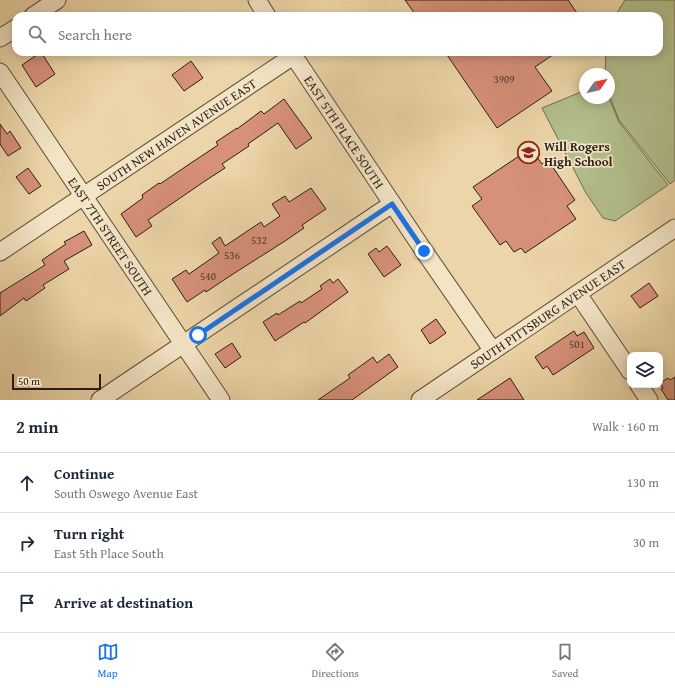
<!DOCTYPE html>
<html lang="en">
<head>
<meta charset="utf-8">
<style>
	:root { --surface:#fff; --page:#f6f6f7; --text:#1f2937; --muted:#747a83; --line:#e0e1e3; --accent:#1a73e8 }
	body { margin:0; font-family:"Gentium Book Plus",serif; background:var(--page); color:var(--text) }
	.controls { position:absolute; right:12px; bottom:12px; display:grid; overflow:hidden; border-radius:8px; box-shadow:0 2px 10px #0003 }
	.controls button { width:36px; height:36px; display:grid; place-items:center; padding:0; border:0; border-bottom:1px solid var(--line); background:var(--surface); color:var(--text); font:20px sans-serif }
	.compass { position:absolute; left:579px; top:68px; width:36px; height:36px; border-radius:50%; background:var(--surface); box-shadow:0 2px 10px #0003; rotate:56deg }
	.scale { position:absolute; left:12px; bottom:10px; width:89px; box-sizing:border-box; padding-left:4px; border:2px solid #2b1e16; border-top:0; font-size:11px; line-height:14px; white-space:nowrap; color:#2b1e16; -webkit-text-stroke:3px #f3e4c6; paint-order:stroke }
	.stop { position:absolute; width:12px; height:12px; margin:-9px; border:3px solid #1a73e8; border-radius:50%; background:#fff }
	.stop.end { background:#1a73e8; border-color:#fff; box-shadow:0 1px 4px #0008 }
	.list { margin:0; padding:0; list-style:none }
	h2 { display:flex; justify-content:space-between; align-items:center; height:52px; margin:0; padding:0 16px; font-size:17px }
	h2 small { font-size:13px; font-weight:400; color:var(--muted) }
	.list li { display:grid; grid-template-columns:26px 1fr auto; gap:12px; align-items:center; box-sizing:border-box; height:60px; padding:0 16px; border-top:1px solid var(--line) }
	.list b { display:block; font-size:15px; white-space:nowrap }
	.list p { margin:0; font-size:13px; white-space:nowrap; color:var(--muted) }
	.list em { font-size:13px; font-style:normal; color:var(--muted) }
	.icon { flex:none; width:22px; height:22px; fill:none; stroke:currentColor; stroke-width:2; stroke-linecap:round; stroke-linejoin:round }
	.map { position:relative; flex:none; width:675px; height:400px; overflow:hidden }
	.search { position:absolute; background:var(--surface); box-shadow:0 2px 10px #0003; left:12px; right:12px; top:12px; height:44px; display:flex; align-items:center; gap:10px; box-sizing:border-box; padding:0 14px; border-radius:12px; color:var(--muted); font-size:15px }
	.sheet { height:232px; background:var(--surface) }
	nav { display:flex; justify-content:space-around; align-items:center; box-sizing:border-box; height:56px; border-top:1px solid var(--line); background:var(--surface); font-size:11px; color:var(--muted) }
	nav a { display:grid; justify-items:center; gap:2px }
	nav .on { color:var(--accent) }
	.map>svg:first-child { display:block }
	.green { fill:#b2be8c; stroke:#6e6e51 }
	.building { fill:#d7907a; stroke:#2b1e16 }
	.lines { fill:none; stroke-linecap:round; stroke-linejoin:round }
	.minor-casing { stroke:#5b4c3a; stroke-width:19 }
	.minor { stroke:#f3e4c6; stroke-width:17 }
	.route { stroke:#1a73e8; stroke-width:5 }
	.labels { text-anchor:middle; stroke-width:3.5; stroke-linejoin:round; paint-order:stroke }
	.number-label { font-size:11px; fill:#563a2f }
	.street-label { font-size:13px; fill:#2b1e16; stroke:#f3e4c6 }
	.poi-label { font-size:13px; font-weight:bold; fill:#2b1e16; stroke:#f3e4c6; text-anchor:start }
</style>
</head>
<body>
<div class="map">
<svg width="675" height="400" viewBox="0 0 675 400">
	<rect width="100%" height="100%" fill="#ecd5a8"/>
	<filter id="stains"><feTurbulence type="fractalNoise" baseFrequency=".005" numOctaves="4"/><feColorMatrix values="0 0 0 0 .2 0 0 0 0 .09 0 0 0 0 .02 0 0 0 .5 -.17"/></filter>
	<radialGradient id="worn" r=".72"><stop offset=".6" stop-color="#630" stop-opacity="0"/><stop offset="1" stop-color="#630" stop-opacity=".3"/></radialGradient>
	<g class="green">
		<polygon points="625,0 675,0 675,180 670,184 619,120 609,94 609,74 605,74 606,52 659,52 659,16 615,16"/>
		<polygon points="581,92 585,92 585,98 609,98 619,122 668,185 615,221 603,218 586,193 542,108"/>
	</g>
	<g class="building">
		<polygon points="405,0 568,0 579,16 421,16 418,12 415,14"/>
		<polygon points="41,52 55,74 36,87 22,65"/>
		<polygon points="445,52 557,52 535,67 552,91 497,128"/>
		<polygon points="191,61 203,78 184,91 172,75"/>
		<polygon points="284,99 312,138 296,149 278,123 248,144 249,146 222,164 225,168 205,181 148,220 152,226 136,237 121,214 143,198 142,195 159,183 160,184 191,163 218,145 216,142 237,128 237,129 261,111 264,114"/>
		<polygon points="0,124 7,134 10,131 21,148 8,156 0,144"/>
		<polygon points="534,153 542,164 548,160 575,200 567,206 576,219 525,253 521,248 514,252 506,241 500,245 472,206 482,199 473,187 522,154 526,158"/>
		<polygon points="28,168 41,186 29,194 16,177"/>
		<polygon points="311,188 326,209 302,225 304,228 285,241 233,274 206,292 205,290 187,302 172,279 186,270 189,274 219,253 212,243 220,237 225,246 261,222 264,227 280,216 272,204 285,196 289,202"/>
		<polygon points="84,231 92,245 64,261 69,269 43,285 45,288 26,301 24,298 0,316 0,293 45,265 42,260 66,244 64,242"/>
		<polygon points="387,246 401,265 384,277 368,254 376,248 379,252"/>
		<polygon points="330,279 333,283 338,279 348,292 305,323 304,322 275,341 263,322 277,313 278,315 300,301 301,303 322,289 320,286"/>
		<polygon points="649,283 658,296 640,308 631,296"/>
		<polygon points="436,319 446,333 430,344 421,330"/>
		<polygon points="574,331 577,336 584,332 594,348 553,375 547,366 543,369 535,357"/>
		<polygon points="232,343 241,357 225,368 215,354"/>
		<polygon points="389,354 398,367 352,400 318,400 350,378 348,375 373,357 377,363"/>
		<polygon points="675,377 675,400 668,400 661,389 663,388 660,383 668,378 670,380"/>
		<polygon points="510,378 524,400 477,400"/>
	</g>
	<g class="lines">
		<defs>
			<g id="minor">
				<polyline points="257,0 267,16"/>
				<polyline points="33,16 57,0"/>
				<polyline points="0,38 16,28"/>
				<path id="s1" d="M291,52L424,251L493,351"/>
				<path id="s2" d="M0,72L221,400"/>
				<path id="s3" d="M0,252L293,56"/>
				<polyline points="578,294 630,371"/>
				<polyline points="639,385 649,400"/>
				<polyline points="100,400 392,204"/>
				<path id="s4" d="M420,400L675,228"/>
			</g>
		</defs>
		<use href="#minor" class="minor-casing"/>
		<use href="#minor" class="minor"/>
	</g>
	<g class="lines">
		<polyline class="route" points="198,335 392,204 424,251"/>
	</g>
	<defs>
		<symbol id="school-ring" viewBox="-11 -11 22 22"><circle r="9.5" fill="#f3e4c6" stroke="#8f2418" stroke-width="1.5"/><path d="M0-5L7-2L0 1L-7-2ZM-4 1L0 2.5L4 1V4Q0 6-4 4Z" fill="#8f2418"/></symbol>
	</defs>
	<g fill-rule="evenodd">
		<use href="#school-ring" x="516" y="140" width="25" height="25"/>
	</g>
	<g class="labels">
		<g class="number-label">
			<text x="504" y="83">3909</text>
			<text x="259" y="244">532</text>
			<text x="232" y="259">536</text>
			<text x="208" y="280">540</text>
			<text x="577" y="348">501</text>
		</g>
		<g class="street-label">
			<text dy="5" stroke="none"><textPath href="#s1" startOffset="96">EAST 5TH PLACE SOUTH</textPath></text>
			<text dy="5" stroke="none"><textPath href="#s3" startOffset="212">SOUTH NEW HAVEN AVENUE EAST</textPath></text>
			<text dy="5" stroke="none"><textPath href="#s2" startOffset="198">EAST 7TH STREET SOUTH</textPath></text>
			<text dy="5" stroke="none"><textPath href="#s4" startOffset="154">SOUTH PITTSBURG AVENUE EAST</textPath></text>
		</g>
		<g class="poi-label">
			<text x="544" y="151">Will Rogers<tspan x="544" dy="15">High School</tspan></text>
		</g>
	</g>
	<rect width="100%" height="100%" filter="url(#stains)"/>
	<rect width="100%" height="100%" fill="url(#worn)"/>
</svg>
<div class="controls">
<button><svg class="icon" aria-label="layers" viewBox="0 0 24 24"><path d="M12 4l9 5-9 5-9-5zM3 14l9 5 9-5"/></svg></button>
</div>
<svg class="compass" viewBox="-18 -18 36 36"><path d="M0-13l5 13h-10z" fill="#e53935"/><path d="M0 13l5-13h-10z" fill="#747a83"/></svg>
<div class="scale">50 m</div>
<div class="stop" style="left:198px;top:335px"></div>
<div class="stop end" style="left:424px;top:251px"></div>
<div class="search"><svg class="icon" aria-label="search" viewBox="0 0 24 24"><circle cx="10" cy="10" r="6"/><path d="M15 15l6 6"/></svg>Search here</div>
</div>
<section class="sheet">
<h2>2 min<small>Walk · 160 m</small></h2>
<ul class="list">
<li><svg class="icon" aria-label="ahead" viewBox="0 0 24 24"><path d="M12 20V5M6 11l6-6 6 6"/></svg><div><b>Continue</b><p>South Oswego Avenue East</p></div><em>130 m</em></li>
<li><svg class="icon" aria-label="right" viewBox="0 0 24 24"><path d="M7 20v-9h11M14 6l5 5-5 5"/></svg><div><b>Turn right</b><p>East 5th Place South</p></div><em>30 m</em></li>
<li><svg class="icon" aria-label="arrive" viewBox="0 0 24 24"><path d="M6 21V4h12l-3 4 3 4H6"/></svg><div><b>Arrive at destination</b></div></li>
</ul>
</section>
<nav>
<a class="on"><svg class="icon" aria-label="map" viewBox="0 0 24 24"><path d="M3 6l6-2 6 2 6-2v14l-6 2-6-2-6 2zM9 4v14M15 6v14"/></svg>Map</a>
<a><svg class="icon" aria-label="directions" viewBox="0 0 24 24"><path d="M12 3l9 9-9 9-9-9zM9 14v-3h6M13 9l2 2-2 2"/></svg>Directions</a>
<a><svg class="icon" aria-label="saved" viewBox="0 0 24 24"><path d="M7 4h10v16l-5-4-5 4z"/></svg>Saved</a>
</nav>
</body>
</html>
